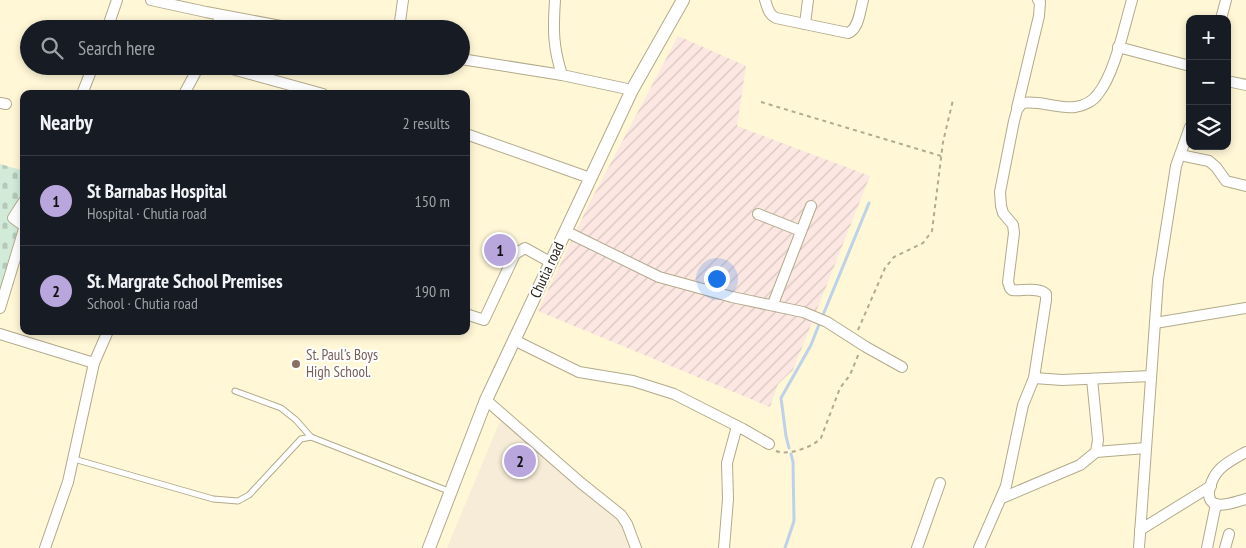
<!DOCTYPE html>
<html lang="en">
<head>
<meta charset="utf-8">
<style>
	:root { --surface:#171b24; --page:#20242c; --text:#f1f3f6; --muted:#9ea1a6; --line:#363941; --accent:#b9a6dd }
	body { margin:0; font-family:"PT Sans Narrow",sans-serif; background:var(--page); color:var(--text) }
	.controls { position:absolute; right:15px; top:15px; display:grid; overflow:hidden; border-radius:10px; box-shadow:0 2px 8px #0003 }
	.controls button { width:45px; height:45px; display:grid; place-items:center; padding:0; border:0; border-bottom:1px solid var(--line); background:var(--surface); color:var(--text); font:25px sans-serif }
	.you { position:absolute; left:716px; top:278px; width:18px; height:18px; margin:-12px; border:4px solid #fff; border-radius:50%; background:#1a73e8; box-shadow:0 0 0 8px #1a73e833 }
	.badge { display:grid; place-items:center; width:32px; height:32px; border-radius:50%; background:var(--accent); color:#111; font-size:16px; font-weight:700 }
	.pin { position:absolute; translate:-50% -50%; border:2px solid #fff; box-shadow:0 1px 5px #0006 }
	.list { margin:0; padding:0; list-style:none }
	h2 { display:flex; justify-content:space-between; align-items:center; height:65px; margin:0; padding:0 20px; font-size:21px }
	h2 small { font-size:16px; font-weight:400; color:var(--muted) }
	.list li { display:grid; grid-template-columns:32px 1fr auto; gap:15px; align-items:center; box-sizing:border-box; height:90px; padding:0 20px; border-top:1px solid var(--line) }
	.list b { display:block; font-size:19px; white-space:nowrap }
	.list p { margin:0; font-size:16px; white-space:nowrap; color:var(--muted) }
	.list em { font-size:16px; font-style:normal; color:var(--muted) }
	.icon { flex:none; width:28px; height:28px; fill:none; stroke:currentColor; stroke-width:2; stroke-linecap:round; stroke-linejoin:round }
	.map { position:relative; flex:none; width:1246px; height:548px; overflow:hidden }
	.search { position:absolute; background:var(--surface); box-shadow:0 2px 8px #0003; left:20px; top:20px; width:450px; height:55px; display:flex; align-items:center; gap:12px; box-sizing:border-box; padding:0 18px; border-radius:28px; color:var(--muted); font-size:19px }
	.panel { position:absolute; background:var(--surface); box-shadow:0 2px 8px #0003; left:20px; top:90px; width:450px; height:245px; border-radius:10px }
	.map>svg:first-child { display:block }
	.industrial { fill:url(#industrial-furrows) }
	.education { fill:#f6ecd7 }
	.cemetery { fill:url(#cemetery-stones) }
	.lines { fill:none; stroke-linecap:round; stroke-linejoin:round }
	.stream { stroke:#bcd2eb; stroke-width:3 }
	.service-casing { stroke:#b2aa8b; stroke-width:7 }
	.minor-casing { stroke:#b2aa8b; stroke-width:12 }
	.tertiary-casing { stroke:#b2aa8b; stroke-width:14 }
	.path { stroke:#b1ab91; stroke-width:2; stroke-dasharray:4 4; stroke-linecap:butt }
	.service { stroke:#fff; stroke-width:5 }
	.minor { stroke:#fff; stroke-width:10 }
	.tertiary { stroke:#fff; stroke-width:12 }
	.education-dot { fill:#8d6e63; stroke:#fff; stroke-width:2 }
	.labels { text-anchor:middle; stroke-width:4; stroke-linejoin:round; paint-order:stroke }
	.street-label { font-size:15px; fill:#262317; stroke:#fff }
	.education-label { font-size:15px; fill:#785e54; stroke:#fff; text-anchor:start }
</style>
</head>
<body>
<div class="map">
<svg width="1246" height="548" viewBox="0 0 1246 548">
	<defs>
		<pattern id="industrial-furrows" width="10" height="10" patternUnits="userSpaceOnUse" patternTransform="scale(1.25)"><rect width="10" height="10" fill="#fce7e2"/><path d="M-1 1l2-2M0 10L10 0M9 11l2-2" fill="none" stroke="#d8c6c1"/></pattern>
		<pattern id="cemetery-stones" width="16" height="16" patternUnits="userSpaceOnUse" patternTransform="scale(1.25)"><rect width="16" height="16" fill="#d2ebd9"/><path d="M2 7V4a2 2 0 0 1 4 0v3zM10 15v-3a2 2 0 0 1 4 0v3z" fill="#b4c9ba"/></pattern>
	</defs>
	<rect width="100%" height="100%" fill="#fff7d6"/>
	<polygon class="industrial" points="678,36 746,66 737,126 870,176 793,370 778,384 770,407 538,311 588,206"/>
	<polygon class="education" points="500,421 613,502 629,548 447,548"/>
	<polygon class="cemetery" points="0,164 24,171 24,194 16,210 24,215 24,243 0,306"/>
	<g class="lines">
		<g class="stream">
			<polyline points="823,315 869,203"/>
			<polyline points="789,448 786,436 781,398 811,345 820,322"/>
			<polyline points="785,548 794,521 793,462 791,454"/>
		</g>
		<defs>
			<g id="service">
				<polyline points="235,391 281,408 296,420 311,437"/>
				<polyline points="74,459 213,499 238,501 249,495 301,439 311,437 451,492"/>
			</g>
			<g id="minor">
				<polyline points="151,0 206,12 297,29"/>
				<path d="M555,0C553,30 553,47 562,75"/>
				<path d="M765,0C768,8 768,14 776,18L848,33C859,29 860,10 863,0"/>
				<polyline points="1221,19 1226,0"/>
				<polyline points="805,24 808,0"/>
				<polyline points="107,29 117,0"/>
				<polyline points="215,29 221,15"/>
				<polyline points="399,29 403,0"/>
				<polyline points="1118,47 1190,66"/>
				<polyline points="461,59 562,75 632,90"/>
				<polyline points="221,66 323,94"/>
				<polyline points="1227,81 1246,85"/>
				<polyline points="82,94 93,66"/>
				<polyline points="184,94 198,68 201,66"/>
				<polyline points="0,103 6,104"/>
				<polyline points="1017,108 1039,16 1040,2 1038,0"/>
				<polyline points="466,134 590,178"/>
				<polyline points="1180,155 1209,161 1216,167 1226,181 1246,186"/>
				<polyline points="24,201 13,218 24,226"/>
				<polyline points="758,214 801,231"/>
				<polyline points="565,231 659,277 732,297 803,312 827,322 866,347 902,367"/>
				<polyline points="773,304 811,206"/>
				<polyline points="0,308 24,229"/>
				<polyline points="466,314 484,320 515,254 525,248 550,262"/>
				<polyline points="1155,323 1246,308"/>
				<polyline points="0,334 94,363"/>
				<polyline points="514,340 579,372 633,381 674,394 743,429 769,444"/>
				<polyline points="1034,378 1062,380 1151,376"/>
				<polyline points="486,400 581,483 621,515 627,524 636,548"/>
				<polyline points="1096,452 1146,448"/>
				<path d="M1246,452C1237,457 1227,462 1220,469C1213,476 1202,498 1215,504C1224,507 1238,501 1246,499"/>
				<polyline points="1002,498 1080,465 1096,452 1098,440 1092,379"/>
				<polyline points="1140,530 1211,486"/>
				<polyline points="45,548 68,482 94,363 108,331"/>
				<polyline points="724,548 728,499 727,463 737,426"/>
				<polyline points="917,548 940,483"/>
				<path d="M979,548L1006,486L1023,405L1034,378L1046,300V294C1038,287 1023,291 1012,290L1010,288L1008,282L1014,233L1013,225L1003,213L1001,206L1000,192L1014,121L1017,110L1022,103C1040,100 1057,109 1075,107C1084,106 1093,101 1098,94C1115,73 1124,27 1132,0"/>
				<polyline points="1139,548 1158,280 1176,166 1190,127"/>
				<polyline points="1207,548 1216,504"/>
				<polyline points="1225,548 1229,534"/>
			</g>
			<polyline id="tertiary" points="429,548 486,400 632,90 683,0"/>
		</defs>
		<use href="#service" class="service-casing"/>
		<use href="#minor" class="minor-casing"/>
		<use href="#tertiary" class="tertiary-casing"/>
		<g class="path">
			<polyline points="761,102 941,156"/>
			<polyline points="858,330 885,268 894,257 923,243 932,231 943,142 953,100"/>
			<path d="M776,451C788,456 813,447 821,438L840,388L850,375L859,353"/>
		</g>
		<use href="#service" class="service"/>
		<use href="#minor" class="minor"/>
		<use href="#tertiary" class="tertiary"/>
	</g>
	<circle class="education-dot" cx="296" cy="364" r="5"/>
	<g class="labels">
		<g class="street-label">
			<text transform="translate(547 270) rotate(-65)" y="5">Chutia road</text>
		</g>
		<g class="education-label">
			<text x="306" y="360">St. Paul's Boys<tspan x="306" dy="17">High School.</tspan></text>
		</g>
	</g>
</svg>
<div class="controls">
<button>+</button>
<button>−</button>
<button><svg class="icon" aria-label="layers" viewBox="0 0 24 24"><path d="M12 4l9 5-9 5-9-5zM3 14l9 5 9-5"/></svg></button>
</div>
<div class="you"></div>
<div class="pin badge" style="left:500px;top:250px">1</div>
<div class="pin badge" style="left:520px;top:461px">2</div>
<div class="search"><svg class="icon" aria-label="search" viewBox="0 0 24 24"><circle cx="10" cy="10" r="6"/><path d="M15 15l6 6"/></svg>Search here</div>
<section class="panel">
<h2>Nearby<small>2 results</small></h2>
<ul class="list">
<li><span class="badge">1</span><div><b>St Barnabas Hospital</b><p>Hospital · Chutia road</p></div><em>150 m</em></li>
<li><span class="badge">2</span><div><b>St. Margrate School Premises</b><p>School · Chutia road</p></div><em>190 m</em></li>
</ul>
</section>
</div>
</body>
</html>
